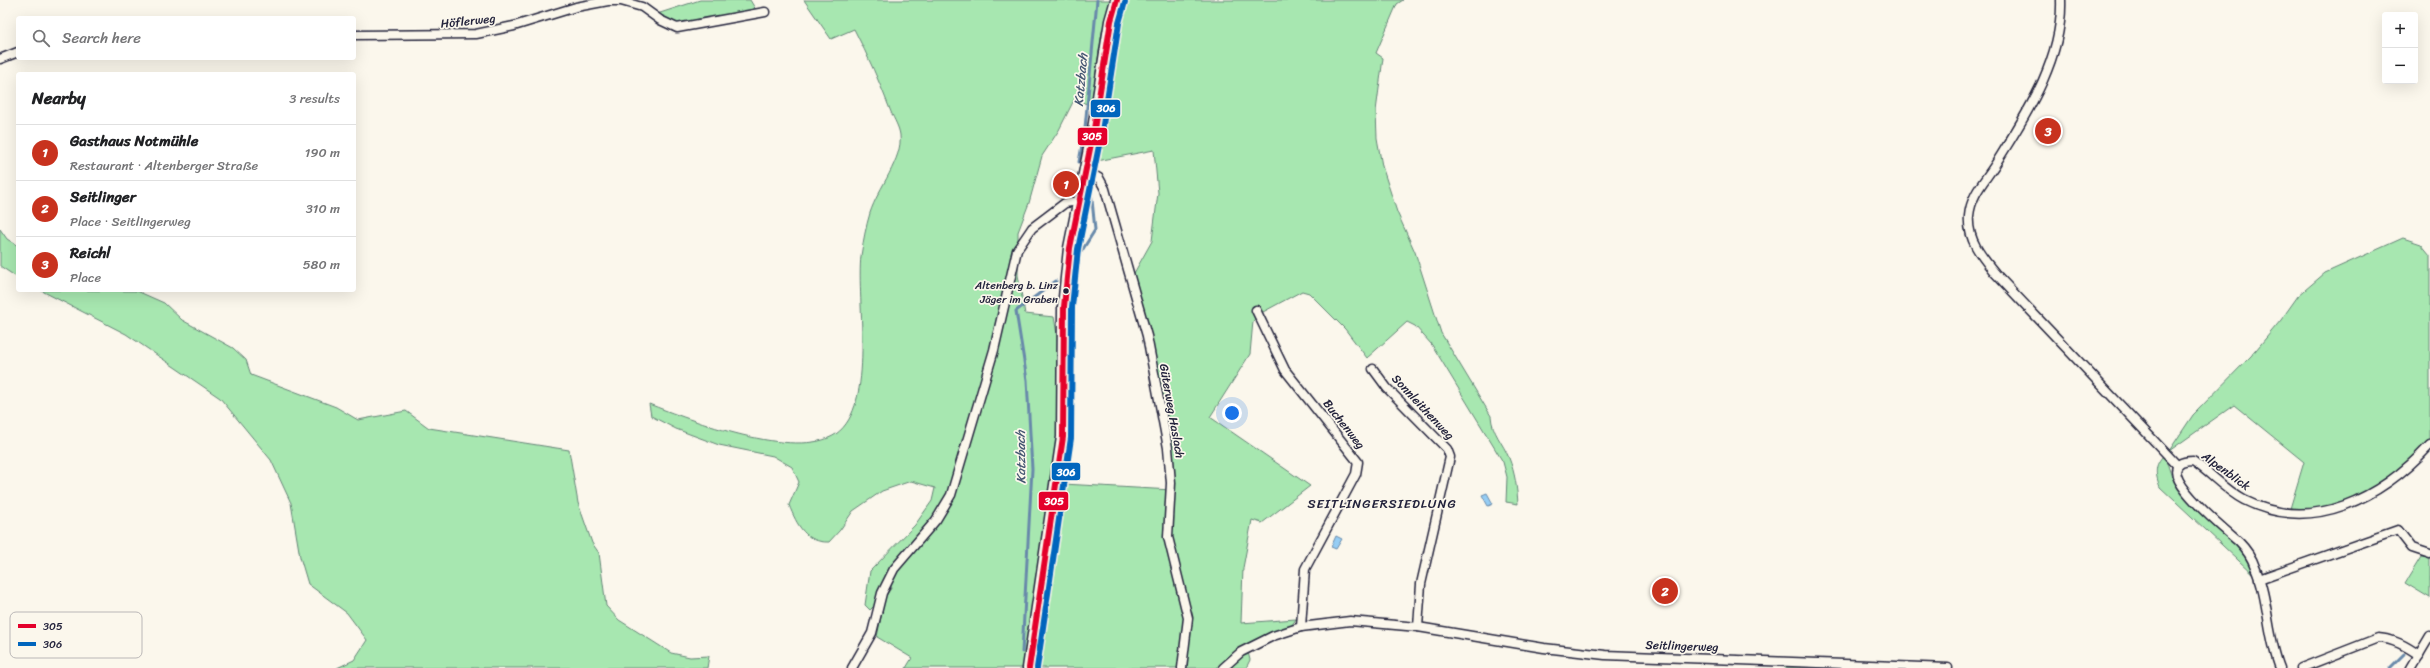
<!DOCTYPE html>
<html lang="en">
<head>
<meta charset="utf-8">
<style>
	:root { --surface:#fff; --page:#f6f6f6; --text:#202124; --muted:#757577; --line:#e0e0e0; --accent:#c8321e }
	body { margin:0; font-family:Sriracha,sans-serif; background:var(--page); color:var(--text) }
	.controls { position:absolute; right:12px; top:12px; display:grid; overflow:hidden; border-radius:4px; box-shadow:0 4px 16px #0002 }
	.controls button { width:36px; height:36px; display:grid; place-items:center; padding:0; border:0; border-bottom:1px solid var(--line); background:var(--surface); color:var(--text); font:20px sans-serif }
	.you { position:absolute; left:1232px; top:413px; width:14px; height:14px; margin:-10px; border:3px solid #fff; border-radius:50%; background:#1a73e8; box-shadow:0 0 0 6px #1a73e833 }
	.badge { display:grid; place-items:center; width:26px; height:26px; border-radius:50%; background:var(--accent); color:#fff; font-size:13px; font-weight:700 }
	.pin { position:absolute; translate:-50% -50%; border:2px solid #fff; box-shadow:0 1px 4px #0006 }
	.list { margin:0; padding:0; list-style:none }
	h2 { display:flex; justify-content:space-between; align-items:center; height:52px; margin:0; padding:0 16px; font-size:17px }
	h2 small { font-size:13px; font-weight:400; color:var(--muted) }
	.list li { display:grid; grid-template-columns:26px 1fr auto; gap:12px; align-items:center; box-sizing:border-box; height:56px; padding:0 16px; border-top:1px solid var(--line) }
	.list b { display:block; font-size:15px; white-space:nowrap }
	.list p { margin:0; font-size:13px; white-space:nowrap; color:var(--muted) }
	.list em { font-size:13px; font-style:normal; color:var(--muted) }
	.icon { flex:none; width:22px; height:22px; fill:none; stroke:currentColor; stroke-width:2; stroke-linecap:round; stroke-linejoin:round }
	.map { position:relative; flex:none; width:2430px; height:668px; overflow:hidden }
	.search { position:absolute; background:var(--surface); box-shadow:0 4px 16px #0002; left:16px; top:16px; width:340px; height:44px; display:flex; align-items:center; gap:10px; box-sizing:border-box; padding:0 14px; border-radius:4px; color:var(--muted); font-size:15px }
	.panel { position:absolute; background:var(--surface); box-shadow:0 4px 16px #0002; left:16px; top:72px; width:340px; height:220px; border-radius:4px }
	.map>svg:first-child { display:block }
	.green { fill:#a7e7b0; stroke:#648476 }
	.water { fill:#95cdf4; stroke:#6789aa }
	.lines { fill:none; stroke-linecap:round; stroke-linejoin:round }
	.stream { stroke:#6789aa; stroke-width:3 }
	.street-casing { stroke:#22223b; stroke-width:11 }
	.secondary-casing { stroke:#22223b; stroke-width:15 }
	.street { stroke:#fbf7ec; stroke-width:8 }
	.secondary { stroke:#fbf7ec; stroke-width:12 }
	.bus-1-casing { stroke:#fbf7ec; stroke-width:9 }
	.bus-2-casing { stroke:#fbf7ec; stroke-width:9 }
	.bus-1 { stroke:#e4002b; stroke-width:6 }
	.bus-2 { stroke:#0065bd; stroke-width:6 }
	.bus-dot { fill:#22223b; stroke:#fbf7ec; stroke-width:1.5 }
	.labels { text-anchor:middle; stroke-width:3.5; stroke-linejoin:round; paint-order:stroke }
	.bus-label { font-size:11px; fill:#22223b; stroke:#fbf7ec; text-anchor:end }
	.street-label { font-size:12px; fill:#22223b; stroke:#fbf7ec }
	.water-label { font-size:13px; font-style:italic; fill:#445572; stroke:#fbf7ec }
	.neighbourhood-label { font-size:13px; letter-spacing:1px; fill:#22223b; stroke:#fbf7ec }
	.key { fill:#fbf7ec; stroke:#bab7b7; stroke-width:1 }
	.key-label { font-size:11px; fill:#22223b }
	.line-badge { stroke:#fbf7ec; stroke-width:1.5 }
	.badge-label { font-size:11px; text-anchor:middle; font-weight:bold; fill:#fff }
</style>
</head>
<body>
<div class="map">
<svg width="2430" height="668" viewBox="0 0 2430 668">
	<rect width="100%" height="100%" fill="#fbf7ec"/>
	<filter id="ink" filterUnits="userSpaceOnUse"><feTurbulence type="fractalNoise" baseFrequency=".025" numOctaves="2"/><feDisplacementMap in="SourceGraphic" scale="8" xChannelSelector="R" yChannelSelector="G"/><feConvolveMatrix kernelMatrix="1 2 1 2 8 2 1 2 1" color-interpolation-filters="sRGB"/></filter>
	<g filter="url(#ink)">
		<g class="green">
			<polygon points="700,0 750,0 756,10 678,25 657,14"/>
			<path d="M804,0H1111L1102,32L1091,105L1074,100L1059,130L1042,156L1029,203L1018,232V275L1025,314L1054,317L1059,346L1058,441L1024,668H906L912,658L877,637L885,597L892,587H884L876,604L870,610L865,605L870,571L915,525L932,501L935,488L911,481L882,491L853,511L840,530L829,542C806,543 797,525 789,505L799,482L792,467L773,456L719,445L676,429L651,416L649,404C690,420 796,461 836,434C877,405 856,300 861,256C863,242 866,226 870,213C878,188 903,159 900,135C899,127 894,119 891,112C880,83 868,56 854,29L831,39Z"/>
			<path d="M1123,0H1403L1397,4L1376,53L1383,58L1376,111L1377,138L1382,166L1397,212L1415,252L1441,333L1491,416C1492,433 1503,443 1509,458C1515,473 1517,488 1518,504L1506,502L1507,477L1503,462L1432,345L1415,326L1407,322L1367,358L1345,329L1309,293L1302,291L1263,312L1253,321L1250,354L1210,417L1310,486L1262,523L1252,520L1243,568L1241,623L1296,619L1292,625L1246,644L1250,660L1246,668H1034L1063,484L1172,490L1174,474L1170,439L1133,275L1152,241L1158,193L1154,150L1092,162L1114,34Z"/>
			<polygon points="0,229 7,239 18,246 18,278 0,266"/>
			<path d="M2403,238L2421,244L2430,255V440C2403,469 2371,497 2331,506C2318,510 2303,510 2289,512L2304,462L2234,405L2169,451L2193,415L2251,356L2281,320L2298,296L2325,273Z"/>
			<polygon points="40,290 137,291 164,303 182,320 233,348 246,360 251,375 336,407 358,420 406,411 429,428 569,450 578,503 592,543 599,553 606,606 619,620 671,653 690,657 709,656 707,668 337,668 354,660 367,640 347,613 308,584 300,557 291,503 271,460 220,398 126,334"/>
			<path d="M2164,455C2169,466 2171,479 2178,489C2200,522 2239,534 2254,575L2160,487C2155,474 2154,465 2164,455Z"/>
			<polygon points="2421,557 2430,558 2430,598 2405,583"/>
			<polygon points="1782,664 1830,665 1828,668 1785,668"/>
		</g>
		<g class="water">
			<polygon points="1487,493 1493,504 1488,506 1482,495"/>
			<polygon points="1336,536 1342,539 1336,549 1331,547"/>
		</g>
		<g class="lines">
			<g class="stream">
				<polyline points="1079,162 1085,128 1097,0"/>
				<polyline points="1076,260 1095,230 1091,190"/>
				<polyline points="1022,652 1032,469 1027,380 1016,311 1056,281"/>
				<polyline points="1035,659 1040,668"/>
				<polyline points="2390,668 2404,654"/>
			</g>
			<defs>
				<g id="street">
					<path d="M2061,0C2063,58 2028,112 1998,160C1987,179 1971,193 1969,216C1967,239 1981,256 1995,273L2178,466"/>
					<polyline points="354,35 476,34 514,26 576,7 608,1 621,1 642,7 660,20 677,28 765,12"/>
					<polyline points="0,59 18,52"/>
					<polyline points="1085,170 1099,178 1105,189 1147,336 1168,448 1171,483 1168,537 1188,618 1182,668"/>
					<polyline points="1256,310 1285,370 1358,462 1356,474 1305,569 1301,627"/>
					<polyline points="1373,369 1387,388 1447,449 1450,457 1421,584 1418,627"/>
					<polyline points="2259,579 2398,530 2412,548 2430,554"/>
					<polyline points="852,668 872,633 882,593 894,569 936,520 951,495 994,350 1017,250 1032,228 1065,203 1078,201"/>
					<polyline points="1223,668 1241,652 1273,636 1301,627 1350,621 1418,627 1544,648 1605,655 1948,668"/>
					<path d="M2280,668C2267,636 2269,599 2255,567C2252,558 2246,549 2239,542C2228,532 2140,462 2193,461C2211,473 2225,490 2244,500C2313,535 2382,497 2430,445"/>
					<path d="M2301,668L2378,638C2394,639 2406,646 2419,655"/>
					<polyline points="2411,668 2430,636"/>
				</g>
				<polyline id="secondary" points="1029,668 1063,437 1064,307 1070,248 1094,129 1111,21 1117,0"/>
			</defs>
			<use href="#street" class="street-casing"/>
			<use href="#secondary" class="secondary-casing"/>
			<use href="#street" class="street"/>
			<use href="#secondary" class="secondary"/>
			<defs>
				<polyline id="bus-1" points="1029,668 1063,437 1064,307 1070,248 1094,129 1111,21 1117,0"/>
				<polyline id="bus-2" points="1037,668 1071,438 1072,307 1078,249 1102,131 1119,23 1125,2"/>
			</defs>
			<use href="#bus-1" class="bus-1-casing"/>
			<use href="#bus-2" class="bus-2-casing"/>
			<use href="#bus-1" class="bus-1"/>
			<use href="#bus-2" class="bus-2"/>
		</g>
	</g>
	<circle class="bus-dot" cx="1066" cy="291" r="3.5"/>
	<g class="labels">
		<g class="bus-label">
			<text x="1058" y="289">Altenberg b. Linz<tspan x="1058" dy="14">Jäger im Graben</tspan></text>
		</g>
		<g class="street-label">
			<text transform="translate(468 21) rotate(-6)" y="4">Höflerweg</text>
			<text transform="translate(1423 407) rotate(47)" y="4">Sonnleithenweg</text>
			<text transform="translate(1172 411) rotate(80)" y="4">Güterweg Haslach</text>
			<text transform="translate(1344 424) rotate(52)" y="4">Buchenweg</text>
			<text transform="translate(2226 471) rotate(36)" y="4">Alpenblick</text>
			<text transform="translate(1682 646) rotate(2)" y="4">Seitlingerweg</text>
		</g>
		<g class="water-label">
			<text transform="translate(1080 80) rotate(-85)" y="5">Katzbach</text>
			<text transform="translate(1020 457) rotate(-91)" y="5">Katzbach</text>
		</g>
		<g class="neighbourhood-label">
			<text x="1382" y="508">SEITLINGERSIEDLUNG</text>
		</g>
	</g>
	<rect x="10" y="612" width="132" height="46" rx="6" class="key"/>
	<rect x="18" y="624" width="18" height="4" fill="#e4002b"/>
	<rect x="18" y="642" width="18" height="4" fill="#0065bd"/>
	<g class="key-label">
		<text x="43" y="630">305</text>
		<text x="43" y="648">306</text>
	</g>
	<g class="line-badge">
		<rect x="1090" y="99" width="31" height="19" rx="4" fill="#0065bd"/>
		<rect x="1077" y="127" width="31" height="19" rx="4" fill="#e4002b"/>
		<rect x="1051" y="462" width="30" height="19" rx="4" fill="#0065bd"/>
		<rect x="1038" y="491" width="31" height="20" rx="4" fill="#e4002b"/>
	</g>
	<g class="badge-label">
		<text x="1106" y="112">306</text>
		<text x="1092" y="140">305</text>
		<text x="1066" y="476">306</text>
		<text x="1054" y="505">305</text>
	</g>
</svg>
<div class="controls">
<button>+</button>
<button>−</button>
</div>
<div class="you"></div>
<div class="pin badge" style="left:1066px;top:184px">1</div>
<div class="pin badge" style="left:1665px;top:591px">2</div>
<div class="pin badge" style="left:2048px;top:131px">3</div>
<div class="search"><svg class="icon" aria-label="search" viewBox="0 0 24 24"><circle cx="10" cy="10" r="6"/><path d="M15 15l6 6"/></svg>Search here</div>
<section class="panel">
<h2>Nearby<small>3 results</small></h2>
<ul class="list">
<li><span class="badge">1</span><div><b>Gasthaus Notmühle</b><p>Restaurant · Altenberger Straße</p></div><em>190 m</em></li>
<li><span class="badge">2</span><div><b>Seitlinger</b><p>Place · Seitlingerweg</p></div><em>310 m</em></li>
<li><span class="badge">3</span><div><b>Reichl</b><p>Place</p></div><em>580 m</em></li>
</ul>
</section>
</div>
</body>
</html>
